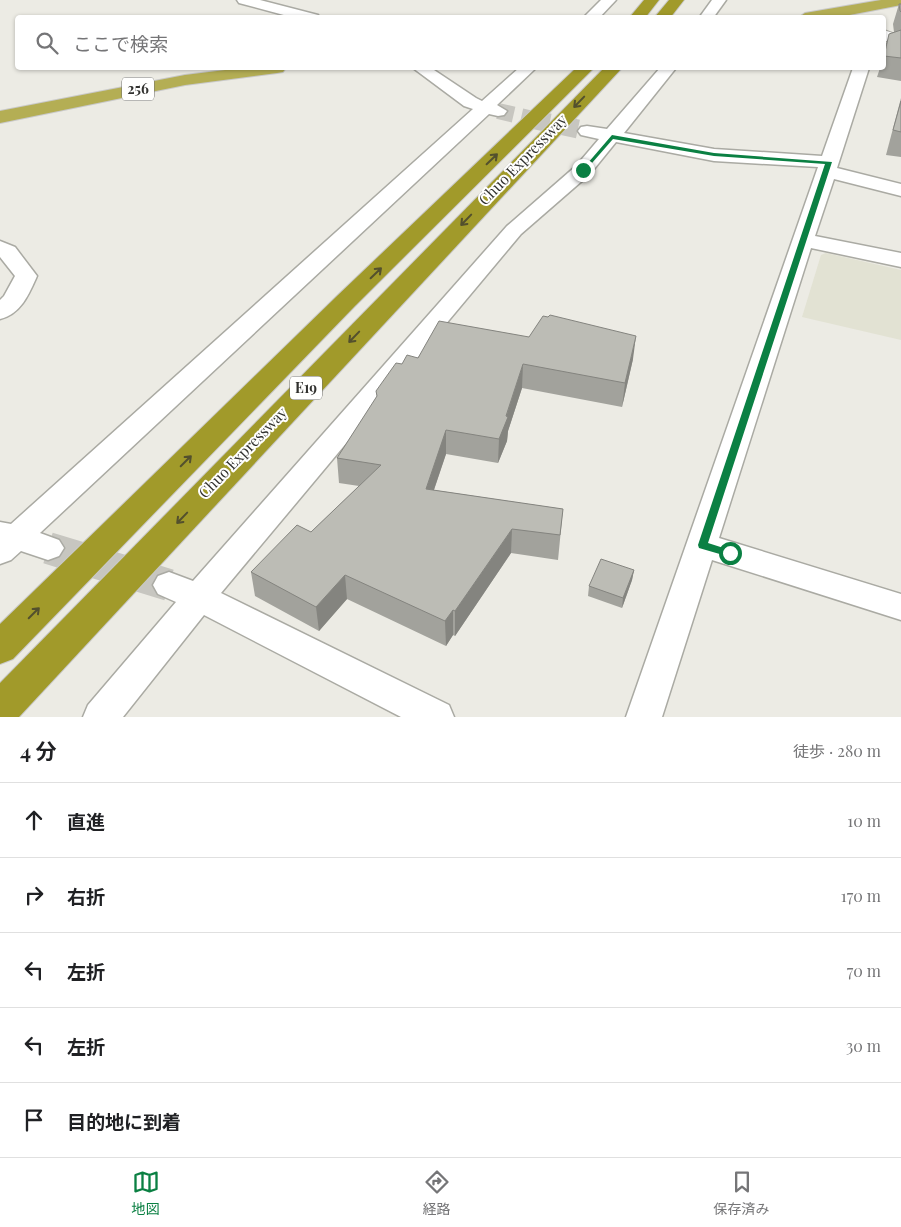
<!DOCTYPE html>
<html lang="ja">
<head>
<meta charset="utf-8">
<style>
	:root { --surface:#fff; --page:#f6f6f6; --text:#202124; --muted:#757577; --line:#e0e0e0; --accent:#0b8043 }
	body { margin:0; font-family:"Playfair Display","Noto Sans JP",serif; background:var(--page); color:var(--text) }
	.stop { position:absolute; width:15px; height:15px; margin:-11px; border:4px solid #0b8043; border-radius:50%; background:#fff }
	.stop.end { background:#0b8043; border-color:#fff; box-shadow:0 1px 5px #0008 }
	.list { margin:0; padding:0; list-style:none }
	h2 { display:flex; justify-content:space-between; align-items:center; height:65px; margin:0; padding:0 20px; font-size:21px }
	h2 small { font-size:16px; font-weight:400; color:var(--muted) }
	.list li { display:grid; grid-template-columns:32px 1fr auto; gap:15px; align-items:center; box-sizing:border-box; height:75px; padding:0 20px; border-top:1px solid var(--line) }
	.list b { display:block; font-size:19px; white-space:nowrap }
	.list em { font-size:16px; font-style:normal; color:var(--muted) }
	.icon { flex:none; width:28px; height:28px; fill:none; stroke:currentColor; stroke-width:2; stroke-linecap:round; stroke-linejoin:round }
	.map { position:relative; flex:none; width:901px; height:717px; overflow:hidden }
	.search { position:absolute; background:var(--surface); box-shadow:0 1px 4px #0004; left:15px; right:15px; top:15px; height:55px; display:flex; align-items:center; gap:12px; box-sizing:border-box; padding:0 18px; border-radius:5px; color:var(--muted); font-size:19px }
	.sheet { height:440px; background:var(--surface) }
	nav { display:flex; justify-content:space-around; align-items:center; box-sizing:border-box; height:70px; border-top:1px solid var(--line); background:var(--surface); font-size:14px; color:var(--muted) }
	nav a { display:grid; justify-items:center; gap:2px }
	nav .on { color:var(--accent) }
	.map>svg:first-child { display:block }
	.built { fill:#e2e2d3 }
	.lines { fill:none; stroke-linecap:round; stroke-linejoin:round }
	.minor-tunnel-far2 { stroke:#c7c6c0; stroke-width:16; stroke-dasharray:16 8; stroke-linecap:butt }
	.minor-tunnel-far1 { stroke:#c7c6c0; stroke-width:19; stroke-dasharray:19 10; stroke-linecap:butt }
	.minor-tunnel { stroke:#c7c6c0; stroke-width:32; stroke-dasharray:32 16; stroke-linecap:butt }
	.minor-casing { stroke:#aaaaa3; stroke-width:3 }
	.tertiary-casing { stroke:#aaaaa3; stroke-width:2 }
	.trunk-casing { stroke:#c9c9c9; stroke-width:2 }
	.motorway-casing { stroke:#c9c9c9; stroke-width:2 }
	.minor { fill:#fff; fill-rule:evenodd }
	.tertiary { fill:#fff; fill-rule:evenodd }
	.trunk { fill:#b4ae54; fill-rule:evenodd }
	.motorway { fill:#a19a2a; fill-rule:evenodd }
	.wall { fill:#a2a29c }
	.shaded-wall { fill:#84847f }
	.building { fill:#bcbcb5; stroke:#84847f }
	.oneway { stroke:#53502d }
	.route { fill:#0b8043 }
	.labels { text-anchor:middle; stroke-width:4; stroke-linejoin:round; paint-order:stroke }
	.shield { fill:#fffffe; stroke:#6f6f6c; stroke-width:1 }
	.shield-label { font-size:14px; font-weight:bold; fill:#31312e }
	.street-label { font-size:15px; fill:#31312e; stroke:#fffffe }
</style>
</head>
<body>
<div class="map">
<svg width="901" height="717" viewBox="0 0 901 717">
	<rect width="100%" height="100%" fill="#ecebe4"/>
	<polygon class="built" points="826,253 901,270 901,340 802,317 821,255"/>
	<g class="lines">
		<polyline class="minor-tunnel-far2" points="498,111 537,120"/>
		<polyline class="minor-tunnel-far1" points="531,119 587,131"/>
		<polyline class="minor-tunnel" points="48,548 169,585"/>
		<defs>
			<g id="minor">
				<polygon points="237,0 260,0 318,15 320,18 295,18 239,3"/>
				<polygon points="601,0 616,0 599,18 583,18"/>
				<polygon points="712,0 726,0 713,18 699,18"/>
				<polygon points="901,39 901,48 884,54 884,45"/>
				<polygon points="413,68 431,68 476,98 482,101 519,68 536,68 497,105 507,111 504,115 498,116 489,114 40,533 59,540 64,548 59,556 48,560 21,551 11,560 0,564 0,522 11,524 473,109 464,106"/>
				<polygon points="660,68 676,68 624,133 714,149 822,156 853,68 869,68 837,168 901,184 901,196 834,179 815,236 901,253 901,267 811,248 719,538 901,594 901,620 712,560 662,717 626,717 818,167 714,161 616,142 590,174 521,234 221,593 449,705 454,717 401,717 204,615 123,717 83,717 88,705 176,602 158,594 153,585 158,576 169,572 193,581 507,226 576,166 599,139 581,135 578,131 581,127 587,126 607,129"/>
				<path d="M0,241L15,247L37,276C29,294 21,314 0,319V300L4,296L15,276L0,257Z"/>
			</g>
			<polygon id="tertiary" points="884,30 901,36 901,46 884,40"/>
			<g id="trunk">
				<polygon points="881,0 901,0 901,5 834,18 798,18 805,13"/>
				<polygon points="241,68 286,68 283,72 277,73 185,85 0,123 0,111 185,75"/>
			</g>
			<g id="motorway">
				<polygon points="644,0 659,0 645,18 629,18"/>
				<polygon points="669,0 684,0 670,18 654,18"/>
				<polygon points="576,68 594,68 355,306 13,659 0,664 0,624 337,296"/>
				<polygon points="604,68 622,68 19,717 0,717 0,683"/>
			</g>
		</defs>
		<use href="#minor" class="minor-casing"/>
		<use href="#tertiary" class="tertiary-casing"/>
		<use href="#trunk" class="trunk-casing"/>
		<use href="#motorway" class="motorway-casing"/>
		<use href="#minor" class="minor"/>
		<use href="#tertiary" class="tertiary"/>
		<use href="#trunk" class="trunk"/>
		<use href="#motorway" class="motorway"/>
	</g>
	<g class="wall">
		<polygon points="899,4 901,4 901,81 877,77 880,68 884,68 884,54 895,32 894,32 893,24"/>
		<polygon points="901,98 901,157 886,155"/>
		<polygon points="418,358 633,359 622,407 522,388 508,431 507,441 498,463 446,454 434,490 563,509 558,560 511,553 455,636 453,635 446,646 347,599 319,631 255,596 251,572 311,532 359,486 339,483 337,458 377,397 376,391 402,364"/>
		<polygon points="634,570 632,580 622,608 588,596 589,586"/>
	</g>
	<g class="shaded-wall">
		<polygon points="636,336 633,359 622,407 625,383"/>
		<polygon points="523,364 522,388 508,431 507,441 498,463 499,439"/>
		<polygon points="446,430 446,454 426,513 426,489"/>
		<polygon points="512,529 511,553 455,636 455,611"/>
		<polygon points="634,570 632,580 622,608 623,598"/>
		<polygon points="345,575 347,599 319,631 316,607"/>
		<polygon points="453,610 453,635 446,646 445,621"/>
	</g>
	<g class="building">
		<polygon points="899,4 901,4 901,12 900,11"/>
		<polygon points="901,30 901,58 884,56 889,34"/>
		<polygon points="901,101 901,132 893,130"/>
		<polygon points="550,315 636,336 625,383 523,364 506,416 508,417 499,439 446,430 426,489 563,509 560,535 512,529 455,611 453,610 445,621 345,575 316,607 251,572 297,525 311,532 381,465 337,458 377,396 376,391 396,363 402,364 407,355 418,358 439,321 529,337 543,316 548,317"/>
		<polygon points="601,559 634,570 623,598 589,586"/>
	</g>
	<defs><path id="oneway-shaft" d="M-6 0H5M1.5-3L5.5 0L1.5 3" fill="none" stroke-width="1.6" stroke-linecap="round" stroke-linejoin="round" transform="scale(1.25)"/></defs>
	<g class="oneway">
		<use href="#oneway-shaft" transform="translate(579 102) rotate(134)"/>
		<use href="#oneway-shaft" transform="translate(492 159) rotate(-44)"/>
		<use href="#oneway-shaft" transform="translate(466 220) rotate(134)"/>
		<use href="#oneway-shaft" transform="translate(376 273) rotate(-44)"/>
		<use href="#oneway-shaft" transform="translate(354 337) rotate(134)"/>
		<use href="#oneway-shaft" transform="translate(186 461) rotate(-45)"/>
		<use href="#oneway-shaft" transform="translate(182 518) rotate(134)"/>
		<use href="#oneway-shaft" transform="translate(34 613) rotate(-45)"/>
	</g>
	<polygon class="route" points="612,135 714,153 832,162 708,543 733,551 733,556 730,557 699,548 698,545 825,164 714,156 613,139 585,171 581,171"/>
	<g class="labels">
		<g class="shield">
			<rect x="122" y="77.5" width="32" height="23" rx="4"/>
			<rect x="290" y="376.5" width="32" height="23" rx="4"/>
		</g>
		<g class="shield-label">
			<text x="138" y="94">256</text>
			<text x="306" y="393">E19</text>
		</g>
		<g class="street-label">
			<text transform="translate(523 160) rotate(-46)" y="5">Chuo Expressway</text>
			<text transform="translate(243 453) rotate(-46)" y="5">Chuo Expressway</text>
		</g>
	</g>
</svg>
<div class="stop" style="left:730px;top:553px"></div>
<div class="stop end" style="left:583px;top:170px"></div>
<div class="search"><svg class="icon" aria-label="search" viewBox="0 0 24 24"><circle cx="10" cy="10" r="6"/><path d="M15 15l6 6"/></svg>ここで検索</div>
</div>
<section class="sheet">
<h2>4 分<small>徒歩 · 280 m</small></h2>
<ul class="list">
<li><svg class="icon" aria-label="ahead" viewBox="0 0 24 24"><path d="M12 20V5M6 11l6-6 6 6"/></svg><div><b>直進</b></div><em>10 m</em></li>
<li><svg class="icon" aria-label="right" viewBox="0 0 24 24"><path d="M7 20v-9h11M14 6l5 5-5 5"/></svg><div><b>右折</b></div><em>170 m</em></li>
<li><svg class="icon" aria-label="left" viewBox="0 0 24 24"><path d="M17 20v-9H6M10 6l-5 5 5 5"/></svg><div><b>左折</b></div><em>70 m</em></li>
<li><svg class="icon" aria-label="left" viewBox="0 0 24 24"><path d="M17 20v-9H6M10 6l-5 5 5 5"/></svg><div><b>左折</b></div><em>30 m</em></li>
<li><svg class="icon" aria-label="arrive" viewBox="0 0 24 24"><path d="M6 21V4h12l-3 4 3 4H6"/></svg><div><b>目的地に到着</b></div></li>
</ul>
</section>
<nav>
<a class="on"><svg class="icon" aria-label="map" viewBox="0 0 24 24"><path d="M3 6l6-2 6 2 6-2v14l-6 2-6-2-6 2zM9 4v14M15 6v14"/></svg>地図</a>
<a><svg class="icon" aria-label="directions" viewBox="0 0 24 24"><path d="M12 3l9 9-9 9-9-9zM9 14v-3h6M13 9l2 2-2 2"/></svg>経路</a>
<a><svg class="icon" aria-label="saved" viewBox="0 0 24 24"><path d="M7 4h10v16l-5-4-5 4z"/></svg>保存済み</a>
</nav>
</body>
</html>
